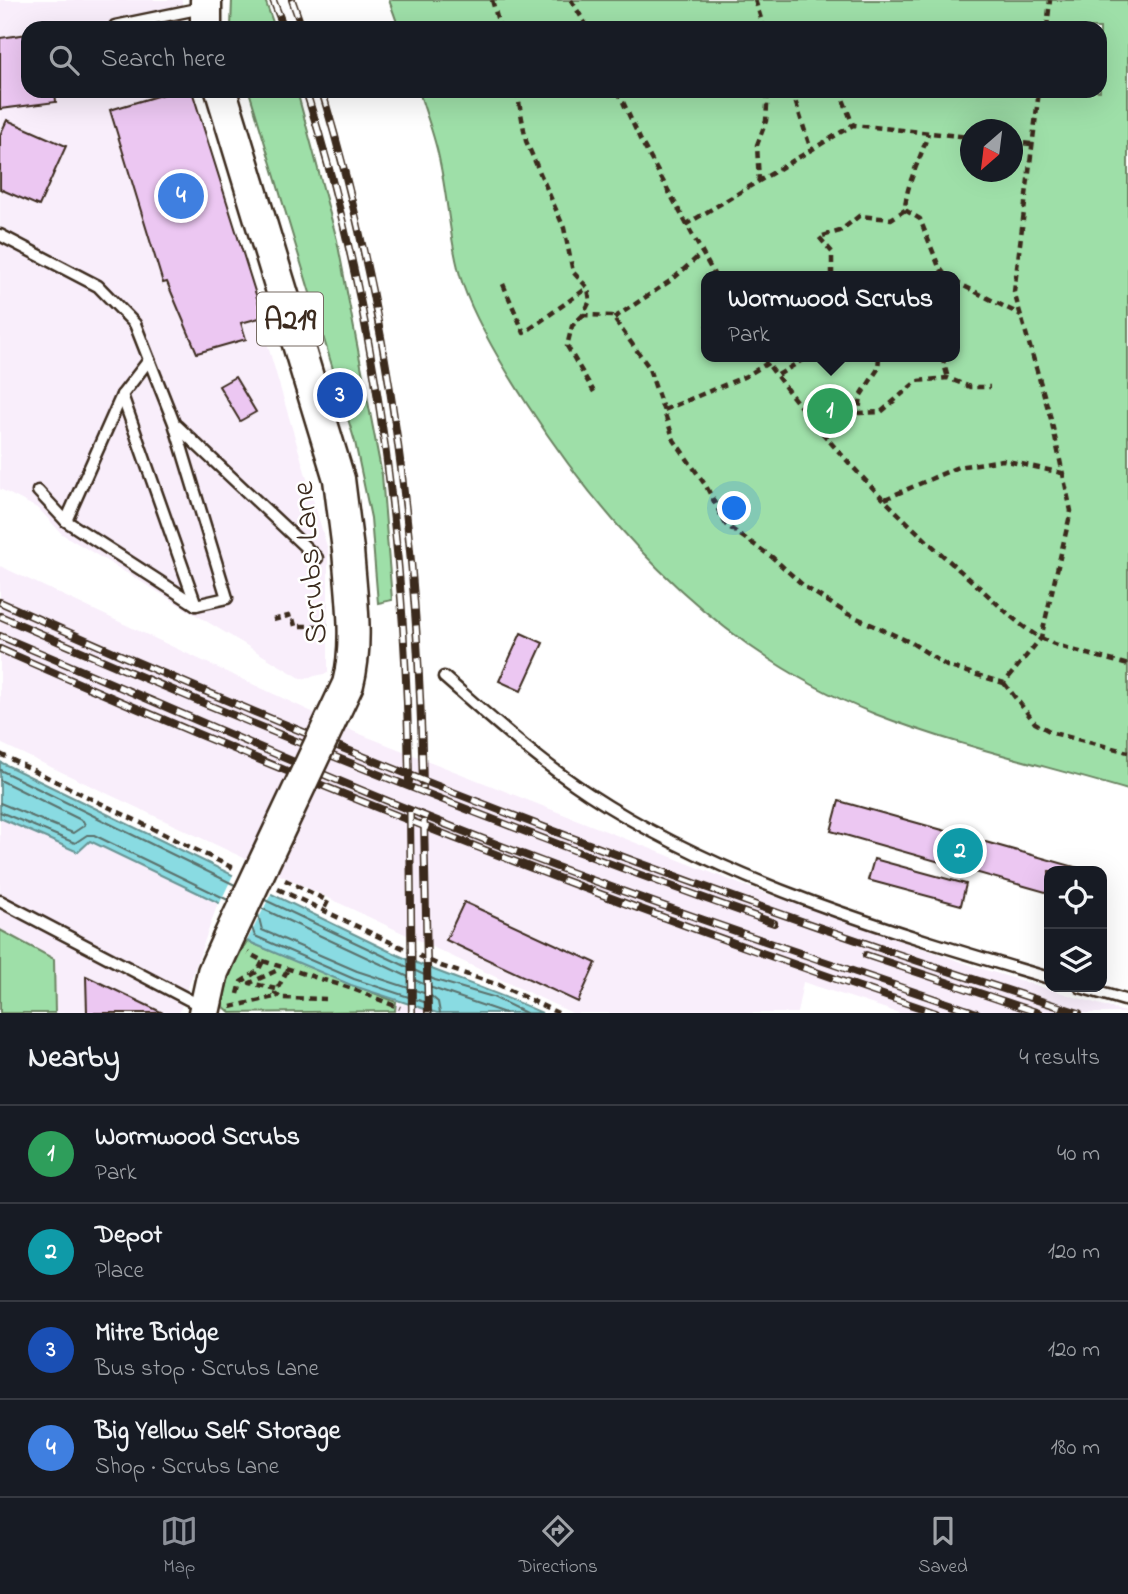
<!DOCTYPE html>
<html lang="en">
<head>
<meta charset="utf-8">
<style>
	:root { --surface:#171b24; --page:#242831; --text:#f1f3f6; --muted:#9ea1a6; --line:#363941; --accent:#8c9099 }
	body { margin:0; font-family:"Indie Flower",sans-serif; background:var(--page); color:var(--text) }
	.controls { position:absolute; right:21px; bottom:21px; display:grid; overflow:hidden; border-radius:14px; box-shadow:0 7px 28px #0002 }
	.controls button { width:63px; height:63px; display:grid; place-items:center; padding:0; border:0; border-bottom:2px solid var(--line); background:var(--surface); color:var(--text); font:35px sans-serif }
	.compass { position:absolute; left:960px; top:119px; width:63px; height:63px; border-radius:50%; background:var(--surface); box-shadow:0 7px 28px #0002; rotate:208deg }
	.you { position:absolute; left:735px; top:509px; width:24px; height:24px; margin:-18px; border:5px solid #fff; border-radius:50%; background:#1a73e8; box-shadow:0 0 0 10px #1a73e833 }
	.badge { display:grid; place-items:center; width:46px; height:46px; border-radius:50%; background:var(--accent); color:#fff; font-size:23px; font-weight:700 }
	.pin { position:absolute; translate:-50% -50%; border:4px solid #fff; box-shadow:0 2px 7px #0006 }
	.popup { position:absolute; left:701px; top:271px; width:259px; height:91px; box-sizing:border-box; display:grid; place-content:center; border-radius:14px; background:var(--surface); filter:drop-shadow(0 2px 5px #0005); font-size:23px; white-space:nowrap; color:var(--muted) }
	.popup b { font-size:26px; color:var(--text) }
	.popup::after { content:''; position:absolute; left:50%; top:100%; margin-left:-14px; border:14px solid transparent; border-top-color:var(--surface) }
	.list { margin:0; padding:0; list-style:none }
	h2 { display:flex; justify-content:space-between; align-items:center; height:91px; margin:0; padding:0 28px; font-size:30px }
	h2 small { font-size:23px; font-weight:400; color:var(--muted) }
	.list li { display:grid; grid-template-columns:46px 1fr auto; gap:21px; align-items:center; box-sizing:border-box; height:98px; padding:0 28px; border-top:2px solid var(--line) }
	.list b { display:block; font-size:26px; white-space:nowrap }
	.list p { margin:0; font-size:23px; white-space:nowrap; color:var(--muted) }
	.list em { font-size:23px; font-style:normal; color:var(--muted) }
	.icon { flex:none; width:38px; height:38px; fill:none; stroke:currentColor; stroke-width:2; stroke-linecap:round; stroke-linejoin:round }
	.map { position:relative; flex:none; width:1128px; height:1013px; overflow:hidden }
	.search { position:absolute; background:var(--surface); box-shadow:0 7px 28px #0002; left:21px; right:21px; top:21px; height:77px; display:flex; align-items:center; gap:18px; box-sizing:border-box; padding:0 24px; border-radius:21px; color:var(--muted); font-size:26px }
	.sheet { height:483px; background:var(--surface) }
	nav { display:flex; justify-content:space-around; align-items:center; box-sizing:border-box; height:98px; border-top:2px solid var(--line); background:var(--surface); font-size:19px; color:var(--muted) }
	nav a { display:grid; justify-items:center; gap:4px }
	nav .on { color:var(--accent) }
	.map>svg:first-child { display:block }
	.built { fill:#f9eefb }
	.green { fill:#9edfa8; stroke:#6c8463; stroke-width:2; fill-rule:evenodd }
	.water { fill:#89dbe2; stroke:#6a9494; stroke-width:2 }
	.pier { fill:#fff }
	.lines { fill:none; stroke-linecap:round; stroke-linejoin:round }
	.shore { stroke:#5a716c; stroke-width:2 }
	.building { fill:#ecc7f2; stroke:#3b2a1e; stroke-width:2 }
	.service-casing { stroke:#3b2a1e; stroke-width:15 }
	.primary-casing { stroke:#3b2a1e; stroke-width:35 }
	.path { stroke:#3b2a1e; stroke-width:4.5; stroke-dasharray:7 5; stroke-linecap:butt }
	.service { stroke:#fff; stroke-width:10 }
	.primary { stroke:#fff; stroke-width:30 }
	.rail-casing { stroke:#3b2a1e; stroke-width:8 }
	.rail { stroke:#fff; stroke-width:5; stroke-dasharray:16; stroke-linecap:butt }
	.primary-bridge-casing { stroke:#3b2a1e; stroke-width:35; stroke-linecap:butt }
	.primary-bridge { stroke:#fff; stroke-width:30 }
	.labels { text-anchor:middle; stroke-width:5; stroke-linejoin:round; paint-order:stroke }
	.shield { fill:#fff; stroke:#766a62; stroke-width:2 }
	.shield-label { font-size:30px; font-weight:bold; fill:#3b2a1e }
	.street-label { font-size:32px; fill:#3b2a1e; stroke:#fff }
</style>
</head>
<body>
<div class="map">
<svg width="1128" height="1013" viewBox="0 0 1128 1013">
	<rect width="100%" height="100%" fill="#fff"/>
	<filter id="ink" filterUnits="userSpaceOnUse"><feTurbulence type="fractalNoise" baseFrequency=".0143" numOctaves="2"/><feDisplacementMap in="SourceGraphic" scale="14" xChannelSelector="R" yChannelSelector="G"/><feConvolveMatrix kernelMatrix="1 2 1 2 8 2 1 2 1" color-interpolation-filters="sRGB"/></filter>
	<g filter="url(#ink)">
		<g class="built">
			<polygon points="0,0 182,0 183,28 28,28 28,91 193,91 328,550 328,673 302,679 62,534 39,509 0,489"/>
			<polygon points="0,566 355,732 745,886 979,968 1128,1013 899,1013 803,982 797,1013 572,1013 0,743"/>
			<polygon points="0,818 77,852 90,841 218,903 179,1013 56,1013 54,959 0,930"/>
			<polygon points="396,1002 437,1013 395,1013"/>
		</g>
		<g class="green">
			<polygon points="232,0 265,0 275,28 231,28"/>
			<path d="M389,0H1128V790C1044,765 957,746 875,714C726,655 612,536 527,404C505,370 476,322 463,285C451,251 448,200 440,163C436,139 426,115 419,91H1100V28H399ZM970,130H1012V172H970ZM706,276H954V357H706Z"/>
			<polygon points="249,91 297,91 337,240 382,475 392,600 378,603 371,518 355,442"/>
			<polygon points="0,930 54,959 55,1013 0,1013"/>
			<path d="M247,941L396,1002L395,1011L231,1013L223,1006C225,981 235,962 247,941Z"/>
		</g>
		<path class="water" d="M0,762L391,952C441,975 493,990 542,1013H437L351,985L247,941L242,914L90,841L78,852L0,818Z"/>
		<polygon class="pier" points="234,873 272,892 247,941 243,939 239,917 218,907"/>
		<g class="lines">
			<g class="shore">
				<polyline points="0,770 235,885"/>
				<polyline points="0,780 83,821 85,825 73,833 0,803"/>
				<polyline points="0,812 75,843 87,835 94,835 228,900"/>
				<polyline points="265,900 435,980 493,997 526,1013"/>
				<polyline points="261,908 432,988 505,1013"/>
				<polyline points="258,914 262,930 357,971 430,995 438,1002 440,1013"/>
				<polyline points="252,928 255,936 354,979 427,1003 432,1013"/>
			</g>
		</g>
		<g class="building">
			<polygon points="28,34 28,91 55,91 56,102 0,109 0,38"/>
			<polygon points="174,91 192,91 263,317 241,323 246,339 197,353 167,282 163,283 110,110"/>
			<polygon points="7,120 66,146 39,206 0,189 0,135"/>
			<polygon points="235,377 256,412 240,421 219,386"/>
			<polygon points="521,633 543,643 521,691 499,681"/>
			<polygon points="839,801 1089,871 1049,871 1049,893 831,831"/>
			<polygon points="874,859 966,884 961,905 868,880"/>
			<polygon points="464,902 596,963 578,1002 446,940"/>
			<polygon points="86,976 163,1013 87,1013"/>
		</g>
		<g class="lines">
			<defs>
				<g id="service">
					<polyline points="115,26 202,8"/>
					<polyline points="0,235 98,286 135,324 174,423 227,598 196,605 66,521 38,491"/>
					<polyline points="122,395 196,605"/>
					<polyline points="177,426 317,558"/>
					<polyline points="66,521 122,395 149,360"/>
					<path d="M444,677C491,718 537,760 589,794C723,882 896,933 1049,978"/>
					<polyline points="0,901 201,1006"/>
					<polyline points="1080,987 1128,1001"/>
				</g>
				<g id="primary">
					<polyline points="206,28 206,0"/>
					<polyline points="221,91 339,479 348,550"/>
					<polyline points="204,1013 213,972 227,941"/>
				</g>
			</defs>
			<use href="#service" class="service-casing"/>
			<use href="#primary" class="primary-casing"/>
			<g class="path">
				<polyline points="492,0 500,28"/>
				<polyline points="571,0 588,28"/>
				<polyline points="755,0 764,28"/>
				<polyline points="1047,28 1050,0"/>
				<polyline points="517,91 526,141 564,228 573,272 588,288 590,301 583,315 612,316 648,366 674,440 706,486 726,525 772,557 805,587 848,614 912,643 947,666 1004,683 1041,638 1071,511 1051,419 1014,292 1039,91"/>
				<polyline points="618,91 640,139 715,276"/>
				<polyline points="792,91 811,150"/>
				<polyline points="793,91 803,94 819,91"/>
				<polyline points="824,91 841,94 853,125"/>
				<polyline points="1012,142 1032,144"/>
				<polyline points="759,182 757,145 766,121 768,91"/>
				<polyline points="905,210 920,219 939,267 946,276"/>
				<polyline points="685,225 853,125 970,137"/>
				<path d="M832,276V252L819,237L840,231L859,216L891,219L905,210C906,182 921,160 928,133"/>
				<polyline points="954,281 1021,315"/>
				<polyline points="503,284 524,333 587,288"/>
				<polyline points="954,293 958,283"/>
				<polyline points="583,315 572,326 567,346 594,392"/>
				<polyline points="614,318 673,279 702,253"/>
				<path d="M763,357C823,442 900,520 979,587C998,604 1019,626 1041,638C1064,650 1102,657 1128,665"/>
				<polyline points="879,357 878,369 861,395 859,413 881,412 917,381 948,378 970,387 990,387"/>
				<polyline points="942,357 948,378"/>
				<polyline points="778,375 807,357"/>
				<polyline points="664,410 746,376 768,363"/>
				<polyline points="885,499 958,467 1003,460 1062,473"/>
				<polyline points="273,620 292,615 295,626 328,626"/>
				<polyline points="1004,683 1035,723 1053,733 1128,752"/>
				<polyline points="0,754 235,869"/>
				<polyline points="285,880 328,901 323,911"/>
				<polyline points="278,889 441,966 499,985 558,1013"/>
				<polyline points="263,961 353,989 400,1008"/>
				<polyline points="287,971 275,993 280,998 326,999"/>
				<polyline points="276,989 250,983 280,969"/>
				<polyline points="238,994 241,982 258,971 263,961 248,953"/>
				<polyline points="231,1007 278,996"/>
			</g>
			<use href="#service" class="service"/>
			<use href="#primary" class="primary"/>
			<defs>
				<g id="rail">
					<polyline points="273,0 284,28"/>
					<polyline points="292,0 302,28"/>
					<path d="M306,91C377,313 406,548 409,781"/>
					<path d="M322,91C392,325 418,545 423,788"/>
					<path d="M0,602C351,759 712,898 1079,1013"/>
					<path d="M0,616C254,727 512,831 774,923"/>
					<path d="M0,636C158,702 313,773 473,835C639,900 808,956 977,1013"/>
					<path d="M0,649C307,784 618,907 936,1013"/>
					<polyline points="410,812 412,1013"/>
					<polyline points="424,820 428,1013"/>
					<polyline points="866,955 1039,1013"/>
				</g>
			</defs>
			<use href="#rail" class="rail-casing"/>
			<use href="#rail" class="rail"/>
			<defs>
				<path id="primary-bridge" d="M227,941L348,684C359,642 351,593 348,550"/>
			</defs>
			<use href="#primary-bridge" class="primary-bridge-casing"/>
			<use href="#primary-bridge" class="primary-bridge"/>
		</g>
	</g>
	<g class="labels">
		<rect class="shield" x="257" y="292.5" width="66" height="53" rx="5"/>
		<g class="shield-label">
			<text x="290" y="329">A219</text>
		</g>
		<g class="street-label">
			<text transform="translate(308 563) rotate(-95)" y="11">Scrubs Lane</text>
		</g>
	</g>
</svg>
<div class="controls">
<button><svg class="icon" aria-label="locate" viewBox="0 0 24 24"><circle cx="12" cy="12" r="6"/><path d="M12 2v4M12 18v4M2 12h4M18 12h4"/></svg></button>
<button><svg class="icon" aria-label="layers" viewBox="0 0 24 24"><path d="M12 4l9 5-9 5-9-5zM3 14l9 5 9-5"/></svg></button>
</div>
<svg class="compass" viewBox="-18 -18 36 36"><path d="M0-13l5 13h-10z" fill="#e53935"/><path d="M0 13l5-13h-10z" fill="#9ea1a6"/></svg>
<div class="you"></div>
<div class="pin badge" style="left:830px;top:411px;background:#2e9e5b">1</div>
<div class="popup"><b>Wormwood Scrubs</b>Park</div>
<div class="pin badge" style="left:960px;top:851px;background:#0f9aa8">2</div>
<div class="pin badge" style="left:340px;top:395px;background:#1a4fb4">3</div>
<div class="pin badge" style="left:181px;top:196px;background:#3f7fe0">4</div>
<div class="search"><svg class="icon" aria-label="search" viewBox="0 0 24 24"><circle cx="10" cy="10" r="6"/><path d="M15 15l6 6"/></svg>Search here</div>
</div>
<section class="sheet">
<h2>Nearby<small>4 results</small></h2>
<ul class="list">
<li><span class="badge" style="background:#2e9e5b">1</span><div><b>Wormwood Scrubs</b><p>Park</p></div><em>40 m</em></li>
<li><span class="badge" style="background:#0f9aa8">2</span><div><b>Depot</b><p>Place</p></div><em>120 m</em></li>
<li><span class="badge" style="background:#1a4fb4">3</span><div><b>Mitre Bridge</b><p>Bus stop · Scrubs Lane</p></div><em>120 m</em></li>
<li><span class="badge" style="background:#3f7fe0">4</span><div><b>Big Yellow Self Storage</b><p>Shop · Scrubs Lane</p></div><em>180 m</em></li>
</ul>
</section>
<nav>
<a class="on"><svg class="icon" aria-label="map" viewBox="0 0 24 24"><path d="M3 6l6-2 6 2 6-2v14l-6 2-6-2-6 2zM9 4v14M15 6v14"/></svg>Map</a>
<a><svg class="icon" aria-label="directions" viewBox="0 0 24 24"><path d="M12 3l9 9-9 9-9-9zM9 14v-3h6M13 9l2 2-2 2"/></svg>Directions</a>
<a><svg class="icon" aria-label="saved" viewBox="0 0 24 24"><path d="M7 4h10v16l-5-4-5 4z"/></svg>Saved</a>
</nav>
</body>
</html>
